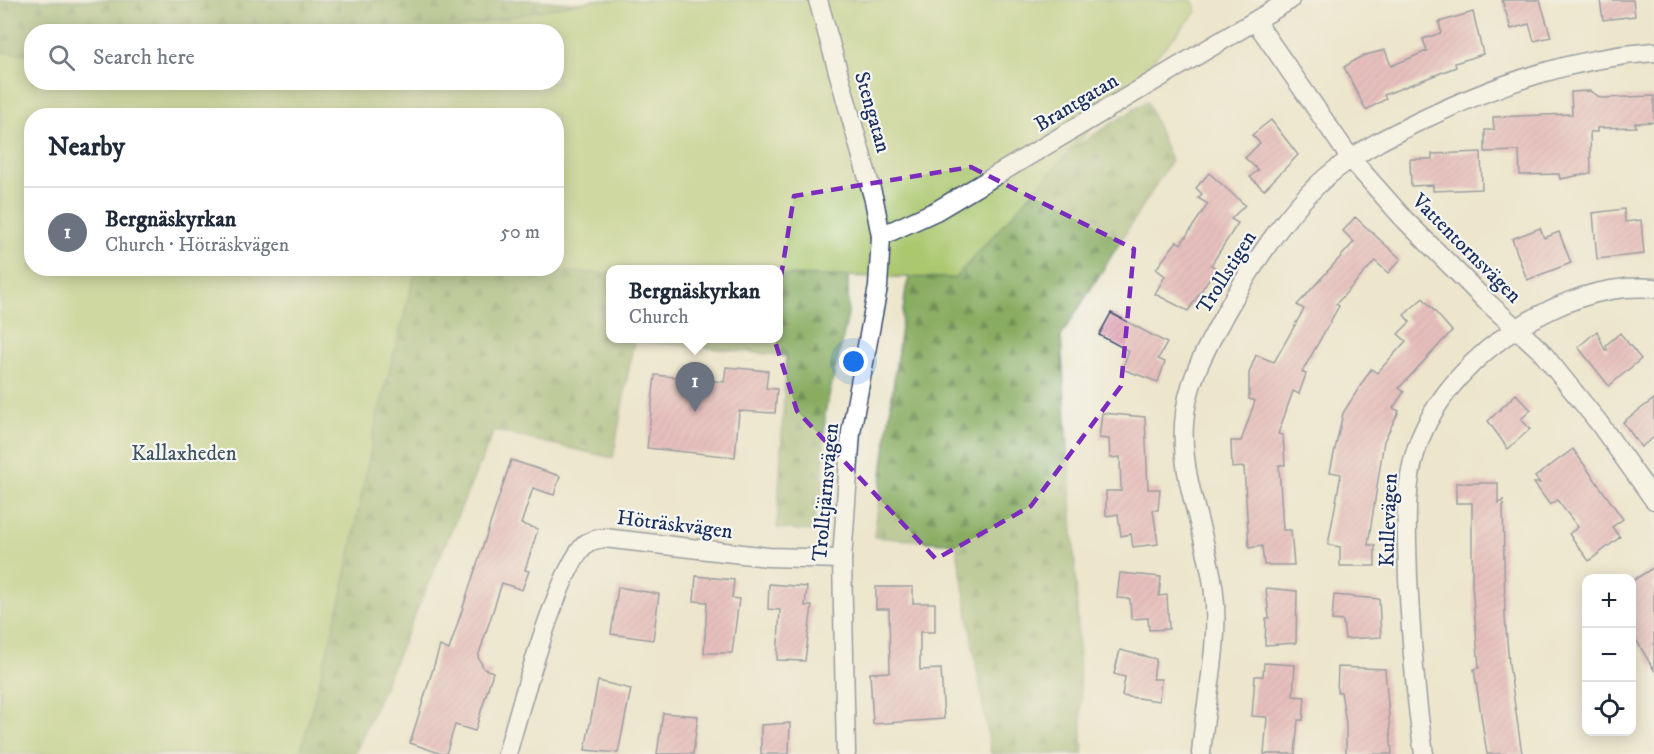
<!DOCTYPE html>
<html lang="en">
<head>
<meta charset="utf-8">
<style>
	:root { --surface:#fff; --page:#f2f2f3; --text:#1f2937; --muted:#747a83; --line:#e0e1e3; --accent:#0f766e }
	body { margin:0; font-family:"IM FELL DW Pica",serif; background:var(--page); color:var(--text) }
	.controls { position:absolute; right:18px; bottom:18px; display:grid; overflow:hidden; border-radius:12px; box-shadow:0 3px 15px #0003 }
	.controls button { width:54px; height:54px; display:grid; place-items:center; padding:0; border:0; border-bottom:2px solid var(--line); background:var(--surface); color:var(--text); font:30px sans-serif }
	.you { position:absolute; left:854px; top:362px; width:21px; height:21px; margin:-15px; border:4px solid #fff; border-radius:50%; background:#1a73e8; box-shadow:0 0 0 9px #1a73e833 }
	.badge { display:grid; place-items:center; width:39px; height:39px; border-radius:50%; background:var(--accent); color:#fff; font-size:20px; font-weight:700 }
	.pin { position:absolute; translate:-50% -50px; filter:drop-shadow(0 2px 3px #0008) }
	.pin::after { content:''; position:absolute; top:32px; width:21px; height:18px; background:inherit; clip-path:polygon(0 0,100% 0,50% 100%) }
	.popup { position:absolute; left:606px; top:265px; width:177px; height:78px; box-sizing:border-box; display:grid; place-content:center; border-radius:12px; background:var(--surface); filter:drop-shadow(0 2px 4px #0005); font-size:20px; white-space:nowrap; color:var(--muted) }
	.popup b { font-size:22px; color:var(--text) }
	.popup::after { content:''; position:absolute; left:50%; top:100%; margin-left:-12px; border:12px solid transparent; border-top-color:var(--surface) }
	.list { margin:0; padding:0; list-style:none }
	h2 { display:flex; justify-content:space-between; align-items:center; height:78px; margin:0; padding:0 24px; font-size:26px }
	h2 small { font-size:20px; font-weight:400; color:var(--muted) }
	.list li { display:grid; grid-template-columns:39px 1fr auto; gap:18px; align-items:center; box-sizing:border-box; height:90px; padding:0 24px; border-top:2px solid var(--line) }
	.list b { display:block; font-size:22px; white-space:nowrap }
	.list p { margin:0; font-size:20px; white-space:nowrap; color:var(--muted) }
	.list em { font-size:20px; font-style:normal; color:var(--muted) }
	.icon { flex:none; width:33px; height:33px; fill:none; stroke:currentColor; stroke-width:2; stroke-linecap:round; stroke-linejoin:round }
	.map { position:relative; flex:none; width:1654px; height:754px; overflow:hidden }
	.search { position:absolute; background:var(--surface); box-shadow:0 3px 15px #0003; left:24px; top:24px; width:540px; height:66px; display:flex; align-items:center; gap:15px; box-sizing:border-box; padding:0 21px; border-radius:24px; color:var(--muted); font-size:22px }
	.panel { position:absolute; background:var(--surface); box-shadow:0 3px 15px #0003; left:24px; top:108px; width:540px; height:168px; border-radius:24px }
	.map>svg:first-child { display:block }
	.forest { fill:url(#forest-firs); stroke:#526e60; stroke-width:1.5; fill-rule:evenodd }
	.park { fill:#abc86e; stroke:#637c66; stroke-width:1.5; fill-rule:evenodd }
	.building { fill:url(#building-hatch) }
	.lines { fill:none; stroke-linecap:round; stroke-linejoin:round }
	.minor-casing { stroke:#3a4a6e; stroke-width:21 }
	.minor { stroke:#fff; stroke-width:18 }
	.marked { fill:none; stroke:#7b2cbf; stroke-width:4.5; stroke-dasharray:12 8; stroke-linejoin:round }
	.labels { text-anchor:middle; stroke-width:4.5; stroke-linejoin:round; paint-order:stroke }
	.street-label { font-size:21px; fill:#1b2f5e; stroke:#f6f6f2 }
	.park-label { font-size:21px; fill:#3f5562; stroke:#f6f6f2 }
</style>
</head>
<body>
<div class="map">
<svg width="1654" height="754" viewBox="0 0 1654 754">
	<defs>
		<pattern id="forest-firs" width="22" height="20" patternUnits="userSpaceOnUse" patternTransform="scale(1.5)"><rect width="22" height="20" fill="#88ac61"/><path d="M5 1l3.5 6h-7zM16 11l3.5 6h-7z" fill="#6e8c53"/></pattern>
		<pattern id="building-hatch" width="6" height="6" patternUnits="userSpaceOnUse" patternTransform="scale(1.5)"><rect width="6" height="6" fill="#df8faa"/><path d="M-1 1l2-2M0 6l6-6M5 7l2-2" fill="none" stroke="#b4758e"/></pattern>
	</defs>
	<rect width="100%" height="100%" fill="#f6f6f2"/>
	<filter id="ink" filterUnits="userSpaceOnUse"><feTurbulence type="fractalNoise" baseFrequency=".0167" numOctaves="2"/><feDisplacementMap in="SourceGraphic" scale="12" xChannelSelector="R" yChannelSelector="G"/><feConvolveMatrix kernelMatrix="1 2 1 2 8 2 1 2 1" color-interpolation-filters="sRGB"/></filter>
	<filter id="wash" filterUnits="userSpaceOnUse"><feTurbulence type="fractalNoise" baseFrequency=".008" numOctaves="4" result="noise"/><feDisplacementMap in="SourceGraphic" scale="24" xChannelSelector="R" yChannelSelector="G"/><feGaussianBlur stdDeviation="1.35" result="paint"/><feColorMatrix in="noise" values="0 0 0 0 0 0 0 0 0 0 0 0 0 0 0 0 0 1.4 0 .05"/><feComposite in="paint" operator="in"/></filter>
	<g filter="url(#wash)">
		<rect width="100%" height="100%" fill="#ede6cc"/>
		<g class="forest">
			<path d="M0,0H534L652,9L848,216V315L825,413L822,496L810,531L777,528L786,356L634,340L613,458L494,431L355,754H222L0,292ZM32,32H556V82H32ZM32,116H556V268H32ZM611,270H779V338H611Z"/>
			<polygon points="1147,101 1171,161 1061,336 1076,581 1083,754 991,754 956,544 874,537 906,288 919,246"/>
		</g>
		<path class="park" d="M593,0H1192L1197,11L955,278L779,275V270H611V273L416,269L377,418L341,598L300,754H0V52L31,54L32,82H556V32L442,31ZM32,116H556V268H32Z"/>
		<g id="blocks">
			<g class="building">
				<polygon points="1502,0 1540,0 1551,37 1534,41 1529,24 1511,29"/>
				<polygon points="1600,0 1633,0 1635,16 1603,20"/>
				<polygon points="1473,12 1483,54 1455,63 1456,67 1384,95 1386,99 1366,110 1344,67 1362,56 1385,50 1391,66 1427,51 1423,39 1441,33 1439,22"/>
				<polygon points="1590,91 1601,98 1654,96 1654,122 1635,123 1636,127 1597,128 1597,132 1590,132 1591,173 1560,179 1559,174 1520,175 1519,151 1485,152 1485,130 1494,130 1493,117 1572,114 1571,92"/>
				<polygon points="1271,120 1298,155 1264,190 1250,177 1258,170 1245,158 1260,143 1252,135"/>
				<polygon points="1481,152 1482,189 1433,191 1433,185 1411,186 1410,159 1432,159 1432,154"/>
				<polygon points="1209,173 1245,205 1231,219 1238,223 1211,265 1216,268 1188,311 1155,294 1165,276 1156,269 1177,241 1181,244 1208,204 1198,198 1202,194 1196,188"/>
				<polygon points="1624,209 1625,222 1641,220 1644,254 1597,259 1593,213"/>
				<polygon points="1355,217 1401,259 1388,273 1375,261 1336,304 1339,306 1302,372 1306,374 1299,394 1293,391 1278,434 1283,435 1285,465 1279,465 1283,530 1291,530 1294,565 1264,565 1262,546 1249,548 1244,467 1232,468 1231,441 1241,441 1255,401 1249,399 1249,373 1256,355 1274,362 1304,309 1297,305 1354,242 1343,231"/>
				<polygon points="1540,228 1544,238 1559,232 1571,263 1527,280 1512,239"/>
				<polygon points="1423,298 1452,331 1399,388 1404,392 1393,408 1399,411 1384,441 1368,545 1375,545 1375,566 1340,566 1340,547 1328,545 1341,474 1330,472 1343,413 1371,369 1377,373 1406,341 1398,334 1410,322 1404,315"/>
				<polygon points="1111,313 1167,343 1158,359 1165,362 1158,382 1122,369 1129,351 1099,335"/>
				<polygon points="1597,331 1605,350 1607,350 1606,345 1620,333 1641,359 1609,386 1578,347"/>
				<polygon points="726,367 768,371 766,388 777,389 775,413 739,411 735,457 647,448 655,375 724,382"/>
				<polygon points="1516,394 1531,410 1521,419 1530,429 1508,449 1488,421"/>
				<polygon points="1654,399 1654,437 1641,447 1623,422"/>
				<polygon points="1102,413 1145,417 1148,489 1160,489 1158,510 1153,510 1158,544 1133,547 1131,534 1121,536 1118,514 1106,516 1106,491 1121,491 1120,457 1110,458 1109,439 1099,438"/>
				<polygon points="1573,449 1623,519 1612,527 1620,537 1589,561 1569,534 1578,527 1557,500 1550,505 1534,483 1540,483 1535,477"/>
				<polygon points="511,460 560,476 554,495 533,488 521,524 538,529 525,570 529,571 522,590 502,583 478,657 484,669 493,672 475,731 455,725 446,754 442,754 410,743 440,646 449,650"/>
				<polygon points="1456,483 1498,483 1498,504 1503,500 1505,616 1509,665 1522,754 1487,754 1474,669 1479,668 1472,585 1472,503 1456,503"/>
				<polygon points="1654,567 1654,670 1632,633 1632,581"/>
				<polygon points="1120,573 1161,577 1159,596 1167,595 1169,629 1149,630 1148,618 1131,619 1130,599 1117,598"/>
				<polygon points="696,576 734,580 732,598 739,599 732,653 704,653 707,602 694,601"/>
				<polygon points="769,584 807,587 805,606 812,606 805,661 777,660 780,610 768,609"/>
				<polygon points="618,587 659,594 653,640 611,634"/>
				<polygon points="876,587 913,587 913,603 935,603 935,632 920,632 920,670 941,669 944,719 873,724 870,673 890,672 889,609 876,609"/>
				<polygon points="1266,588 1297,591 1296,643 1265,645 1266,618 1269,618"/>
				<polygon points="1334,595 1379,599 1381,637 1345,639 1343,621 1332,620"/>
				<polygon points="1120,650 1156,659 1153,679 1161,679 1159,701 1122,696 1125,677 1114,674"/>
				<polygon points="1264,663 1295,665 1293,696 1305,697 1303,720 1298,720 1295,754 1264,754 1267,717 1252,716 1255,676 1263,676"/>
				<polygon points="1338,667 1385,669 1392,754 1346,754 1346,723 1341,692 1337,692"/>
				<polygon points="598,681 631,689 618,753 585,750"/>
				<polygon points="663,713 698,716 693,754 657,754"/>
				<polygon points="790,723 789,754 761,754 761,725"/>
			</g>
		</g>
	</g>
	<g filter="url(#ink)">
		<use href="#blocks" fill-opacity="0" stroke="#3a4a6e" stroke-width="1.5"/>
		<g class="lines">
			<defs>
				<g id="minor">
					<polyline points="818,0 874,200 881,236 878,287 851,432 842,559 846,754"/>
					<polyline points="1256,22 1351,159 1404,219 1485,300 1540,350 1599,423 1654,500"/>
					<polyline points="881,236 936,211 1290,0"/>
					<path d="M507,754C518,715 559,564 587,543C592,540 598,539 604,538L768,557L842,559"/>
					<path d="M1201,754C1205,701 1220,646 1214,593C1208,536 1180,481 1184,424C1186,382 1208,345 1227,310C1253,264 1293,202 1335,170C1362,149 1393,134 1424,119C1498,84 1572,58 1654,52"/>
					<path d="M1424,754C1415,696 1411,637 1408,578C1407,536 1403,488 1417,447C1434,397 1476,353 1521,326C1561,301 1606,284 1654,288"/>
				</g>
			</defs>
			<use href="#minor" class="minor-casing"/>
			<use href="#minor" class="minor"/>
		</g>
	</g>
	<path d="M0 0H1654V754H0ZM971,167L1134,249L1121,386L1031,506L936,559L797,411L772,332L794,196Z" fill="#ede6cc" fill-opacity=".55" fill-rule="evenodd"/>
	<path class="marked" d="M971,167L1134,249L1121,386L1031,506L936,559L797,411L772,332L794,196Z"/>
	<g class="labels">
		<g class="street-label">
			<text transform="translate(1076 102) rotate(-31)" y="7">Brantgatan</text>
			<text transform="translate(873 112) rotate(74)" y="7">Stengatan</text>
			<text transform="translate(1467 248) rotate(45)" y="7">Vattentornsvägen</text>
			<text transform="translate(1226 272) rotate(-58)" y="7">Trollstigen</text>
			<text transform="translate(825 492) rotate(-85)" y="7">Trolltjärnsvägen</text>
			<text transform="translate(1388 520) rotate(-88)" y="7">Kullevägen</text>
			<text transform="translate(675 524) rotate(7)" y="7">Höträskvägen</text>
		</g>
		<g class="park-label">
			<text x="184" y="460">Kallaxheden</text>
		</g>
	</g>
</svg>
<div class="controls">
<button>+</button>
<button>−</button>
<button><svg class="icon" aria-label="locate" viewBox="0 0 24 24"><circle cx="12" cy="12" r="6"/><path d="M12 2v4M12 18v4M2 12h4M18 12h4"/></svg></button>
</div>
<div class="you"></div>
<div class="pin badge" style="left:695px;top:412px;background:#6b7280">1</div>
<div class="popup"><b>Bergnäskyrkan</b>Church</div>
<div class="search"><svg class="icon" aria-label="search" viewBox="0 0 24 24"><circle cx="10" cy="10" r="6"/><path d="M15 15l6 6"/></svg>Search here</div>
<section class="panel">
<h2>Nearby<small></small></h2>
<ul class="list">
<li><span class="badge" style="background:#6b7280">1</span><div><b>Bergnäskyrkan</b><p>Church · Höträskvägen</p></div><em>50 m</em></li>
</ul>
</section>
</div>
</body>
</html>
